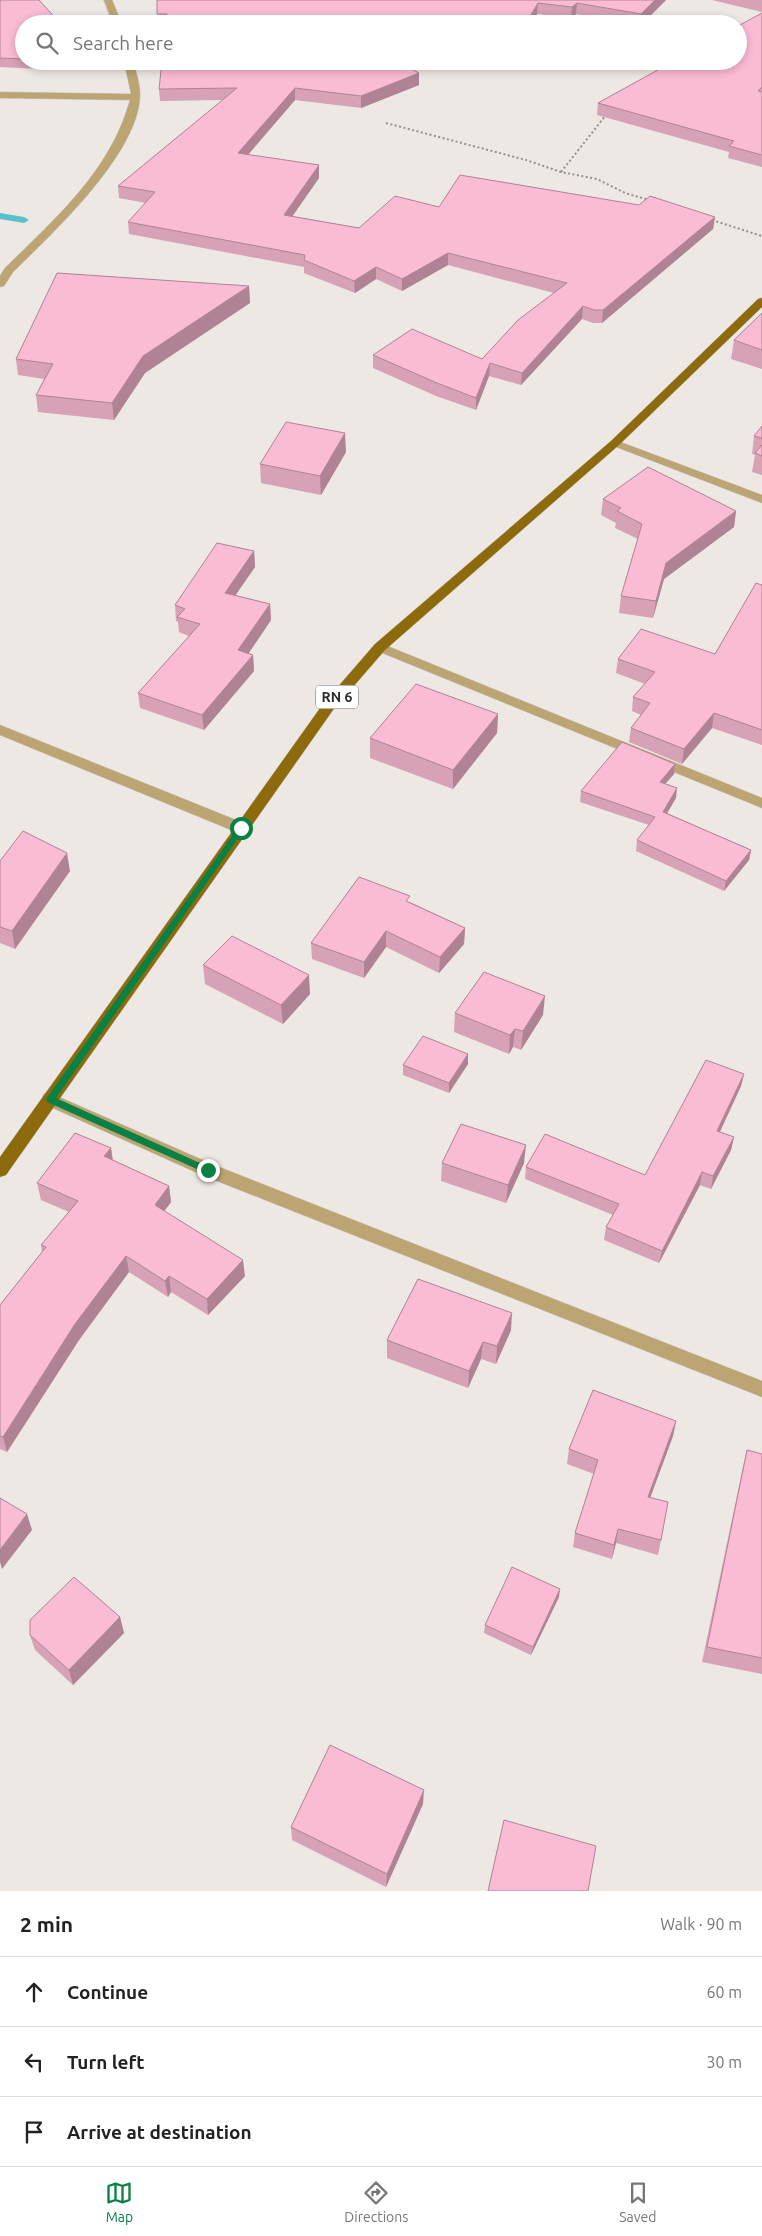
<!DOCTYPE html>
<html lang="en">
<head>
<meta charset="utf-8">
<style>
	:root { --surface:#fff; --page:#f2f2f2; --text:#222; --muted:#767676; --line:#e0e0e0; --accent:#0b8043 }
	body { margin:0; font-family:Ubuntu,sans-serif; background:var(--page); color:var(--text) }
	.stop { position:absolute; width:15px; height:15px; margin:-11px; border:4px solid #0b8043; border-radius:50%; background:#fff }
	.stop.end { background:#0b8043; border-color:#fff; box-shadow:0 1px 5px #0008 }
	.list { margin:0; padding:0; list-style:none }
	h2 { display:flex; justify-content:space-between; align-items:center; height:65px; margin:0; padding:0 20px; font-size:21px }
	h2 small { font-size:16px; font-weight:400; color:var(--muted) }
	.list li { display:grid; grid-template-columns:32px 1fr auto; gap:15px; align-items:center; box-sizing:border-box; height:70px; padding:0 20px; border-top:1px solid var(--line) }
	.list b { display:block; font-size:19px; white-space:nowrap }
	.list em { font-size:16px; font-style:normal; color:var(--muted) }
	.icon { flex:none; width:28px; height:28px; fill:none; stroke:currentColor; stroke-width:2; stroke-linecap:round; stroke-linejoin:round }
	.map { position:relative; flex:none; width:762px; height:1891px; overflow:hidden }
	.search { position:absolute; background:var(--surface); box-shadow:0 2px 8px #0003; left:15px; right:15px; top:15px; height:55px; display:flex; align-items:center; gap:12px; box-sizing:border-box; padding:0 18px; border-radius:28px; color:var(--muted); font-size:19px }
	.sheet { height:275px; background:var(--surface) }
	nav { display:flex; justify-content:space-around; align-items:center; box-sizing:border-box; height:70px; border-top:1px solid var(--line); background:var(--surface); font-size:14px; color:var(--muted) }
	nav a { display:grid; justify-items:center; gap:2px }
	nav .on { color:var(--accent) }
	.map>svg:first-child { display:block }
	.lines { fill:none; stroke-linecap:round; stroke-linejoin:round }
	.stream { fill:#56c3cb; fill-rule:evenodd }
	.minor-casing { stroke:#cbc6c3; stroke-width:1 }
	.major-casing { stroke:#cbc6c3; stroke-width:1 }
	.path { stroke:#938f8c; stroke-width:2; stroke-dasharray:2 2.5; stroke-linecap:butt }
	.minor { fill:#bca573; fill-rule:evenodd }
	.major { fill:#8d6b0d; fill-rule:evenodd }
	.wall { fill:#d7a1b6 }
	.shaded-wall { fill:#af8394 }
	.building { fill:#fabbd4; stroke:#af8394 }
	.route { fill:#0b8043 }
	.labels { text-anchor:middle; stroke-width:4; stroke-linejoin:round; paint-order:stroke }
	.shield { fill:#fff; stroke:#6d6b6a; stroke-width:1 }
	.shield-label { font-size:14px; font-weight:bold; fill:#2e2c2a }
</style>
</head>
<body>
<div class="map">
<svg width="762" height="1891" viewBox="0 0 762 1891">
	<rect width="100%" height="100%" fill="#ede8e4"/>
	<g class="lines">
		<polygon class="stream" points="0,213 24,217 29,220 24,223 0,219"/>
		<defs>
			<g id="minor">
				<polygon points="104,0 112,0 122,24 113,24"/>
				<path d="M124,61H133C136,72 140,83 140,95C139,153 53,233 13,272L4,286L0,287V276L5,268C56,218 111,170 130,100L0,98V92L131,94Z"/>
				<polygon points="615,440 762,495 762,503 611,445 609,443 611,441"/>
				<polygon points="380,643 762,798 762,808 375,650 374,647"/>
				<polygon points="0,725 246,824 248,828 246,832 236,832 0,735"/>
				<polygon points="50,1093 214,1165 762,1381 762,1397 202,1175 44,1104 42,1099 44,1094"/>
			</g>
			<polygon id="major" points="762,298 762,307 619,445 385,650 333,710 6,1175 0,1177 0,1157 323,704 375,644 611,441 758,299"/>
		</defs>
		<use href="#minor" class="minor-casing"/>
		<use href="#major" class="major-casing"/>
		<g class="path">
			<polyline points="386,123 526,160 561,172 597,179 625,193 649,200"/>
			<polyline points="561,172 606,115"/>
			<polyline points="712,220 762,236"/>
		</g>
		<use href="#minor" class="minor"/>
		<use href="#major" class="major"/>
	</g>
	<g class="wall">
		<polygon points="0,0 24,24 24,61 42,61 38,69 0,67"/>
		<polygon points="157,0 666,0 642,24 628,24 576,14 571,18 537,14 532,24 158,24"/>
		<polygon points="712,0 762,0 762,12"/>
		<polygon points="762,13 762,167 728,158 729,152 597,115 598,103"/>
		<polygon points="419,73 419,85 361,108 295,100 248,155 319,178 292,216 359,228 439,207 639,205 715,217 713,229 602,323 593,323 582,319 521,385 489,376 476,410 436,396 373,368 373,355 482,359 554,293 448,265 402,291 376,279 355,293 304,273 304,267 129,234 128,222 146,203 119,198 118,186 223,100 160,101 159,89"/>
		<polygon points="249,286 250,303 145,373 114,420 38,412 36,395 44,379 18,375 16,359"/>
		<polygon points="762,313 762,369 731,359 734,340"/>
		<polygon points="762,426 762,475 752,472 755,455 752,454 754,436"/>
		<polygon points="346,452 321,495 261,483 260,464"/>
		<polygon points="603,499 736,511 734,527 664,579 653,618 619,613 621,596 638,539 615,528 616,523 601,515"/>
		<polygon points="254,551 255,567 235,595 270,604 271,620 248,654 253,655 254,671 204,730 140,708 138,693 189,636 179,632 178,622 176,621 175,605"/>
		<polygon points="762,585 762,745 712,728 682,764 629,742 631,728 641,715 632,711 633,697 645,684 616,673 618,659 715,654"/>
		<polygon points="498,714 497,733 453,789 370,758 370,738"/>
		<polygon points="675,764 674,774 665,784 676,798 667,813 751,850 749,860 724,891 636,851 637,840 649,825 580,802 581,791"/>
		<polygon points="0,861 70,871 15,949 0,943"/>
		<polygon points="410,902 465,928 464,944 439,973 386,947 364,978 312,959 311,943"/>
		<polygon points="203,965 310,994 283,1024 205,984"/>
		<polygon points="455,1013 543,1015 521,1050 513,1047 509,1054 454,1032"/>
		<polygon points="468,1054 468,1064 449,1093 403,1075 403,1065"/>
		<polygon points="744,1074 741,1086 720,1132 734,1137 731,1150 711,1189 700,1185 659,1263 604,1240 606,1227 613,1215 525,1179 526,1167 645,1175"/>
		<polygon points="111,1148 113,1160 169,1186 171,1202 164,1211 245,1276 208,1315 171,1292 168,1297 129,1272 79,1340 7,1452 0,1449 0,1305 42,1252 41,1245 69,1212 41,1200 37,1183"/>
		<polygon points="442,1163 524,1163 506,1203 441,1181"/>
		<polygon points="511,1330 496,1364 481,1359 468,1388 387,1358 387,1340"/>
		<polygon points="676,1421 673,1436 650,1497 661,1540 658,1555 616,1543 612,1559 573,1547 575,1533 594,1474 567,1464 569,1449"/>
		<polygon points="747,1450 762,1454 762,1674 702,1662 743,1467"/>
		<polygon points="559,1597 531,1655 484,1633 485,1625"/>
		<polygon points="120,1617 124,1633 73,1685 35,1650 30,1635"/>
		<polygon points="423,1804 386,1887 292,1840 291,1827"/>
	</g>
	<g class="shaded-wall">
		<polygon points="655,0 666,0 642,24 640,24 641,14"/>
		<polygon points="538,3 537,14 532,24 528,24 528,20"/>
		<polygon points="577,3 576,14 571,18 572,7"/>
		<polygon points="512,18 511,24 483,24"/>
		<polygon points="37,61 42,61 38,69"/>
		<polygon points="419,73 419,85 361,108 361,96"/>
		<polygon points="295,88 295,100 239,165 238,153"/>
		<polygon points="319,165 319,178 285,227 284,215"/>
		<polygon points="715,217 713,229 602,323 603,310"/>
		<polygon points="448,253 448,265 402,291 402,279"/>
		<polygon points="376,267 376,279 355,293 354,281"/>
		<polygon points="249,286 250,303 145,373 114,420 112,403 143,356"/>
		<polygon points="583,306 582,319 521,385 522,373"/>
		<polygon points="490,363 489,376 476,410 476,398"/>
		<polygon points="345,433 346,452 321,495 320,476"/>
		<polygon points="736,511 734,527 664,579 653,618 656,601 666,563"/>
		<polygon points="254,551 255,567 226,609 225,593"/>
		<polygon points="270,604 271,620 240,666 238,650"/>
		<polygon points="253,655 254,671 204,730 202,715"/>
		<polygon points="714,713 712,728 682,764 684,749"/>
		<polygon points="498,714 497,733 453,789 453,770"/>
		<polygon points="675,764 674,774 658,792 660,782"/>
		<polygon points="677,788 676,798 662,822 663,812"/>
		<polygon points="751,850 749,860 724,891 726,881"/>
		<polygon points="67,853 70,871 15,949 12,931"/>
		<polygon points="465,928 464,944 439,973 440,957"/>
		<polygon points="386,931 386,947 364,978 364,962"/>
		<polygon points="309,975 310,994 283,1024 281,1005"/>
		<polygon points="545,996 543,1015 521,1050 523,1031"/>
		<polygon points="515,1029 513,1047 509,1054 510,1035"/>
		<polygon points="468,1054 468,1064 449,1093 449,1083"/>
		<polygon points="744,1074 741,1086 714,1144 717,1131"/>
		<polygon points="734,1137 731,1150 711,1189 713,1176"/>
		<polygon points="526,1145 524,1163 506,1203 508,1185"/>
		<polygon points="111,1148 113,1164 104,1156"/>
		<polygon points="702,1172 700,1185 659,1263 662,1251"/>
		<polygon points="169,1186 171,1202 157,1221 155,1205"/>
		<polygon points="126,1256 129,1272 79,1340 7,1452 3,1437 75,1324"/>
		<polygon points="243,1260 245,1276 208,1315 207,1299"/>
		<polygon points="169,1276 171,1292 168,1297 165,1281"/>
		<polygon points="512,1313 511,1330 496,1364 497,1346"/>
		<polygon points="483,1342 481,1359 468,1388 469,1371"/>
		<polygon points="676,1421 673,1436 645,1512 648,1497"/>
		<polygon points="27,1514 32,1530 2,1569 0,1562 0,1550"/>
		<polygon points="618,1529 616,1543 612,1559 614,1545"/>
		<polygon points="560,1589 559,1597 531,1655 533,1647"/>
		<polygon points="120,1617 124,1633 73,1685 69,1670"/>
		<polygon points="424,1790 423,1804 386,1887 387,1874"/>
	</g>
	<g class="building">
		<polygon points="0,0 39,0 58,21 56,24 24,24 24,59 0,58"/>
		<polygon points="157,0 655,0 641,14 577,3 572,7 538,3 528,20 512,18 483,24 166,24 167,14 157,14"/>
		<polygon points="762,13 762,87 758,91 762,92 762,155 729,146 734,141 598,103 674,61 738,61 738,26"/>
		<polygon points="162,61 396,61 419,73 361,96 295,88 238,153 319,165 284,215 359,228 395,196 439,207 460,175 639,205 650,196 715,217 603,310 594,310 583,306 522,373 490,363 476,398 437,383 373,355 412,329 482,359 518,320 567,283 448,253 402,279 376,267 354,281 304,260 305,255 128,222 155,192 118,186 237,88 159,89"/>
		<polygon points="57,273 249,286 143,356 112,403 36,395 53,364 16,359"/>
		<polygon points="762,313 762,350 734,340"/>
		<polygon points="286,422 345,433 320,476 260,464"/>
		<polygon points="762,426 762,438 754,436"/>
		<polygon points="762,445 762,456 755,453"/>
		<polygon points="648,467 736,511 666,563 656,601 621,596 642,524 617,511 621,508 603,499"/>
		<polygon points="217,543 254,551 225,593 270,604 238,650 253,655 202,715 138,693 200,624 177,617 185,609 175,605"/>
		<polygon points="756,583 762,585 762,730 714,713 684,749 631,728 650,703 633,697 655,672 618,659 641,629 715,654"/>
		<polygon points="416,684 498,714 453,770 370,738"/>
		<polygon points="622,742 675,764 660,782 677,788 663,812 751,850 726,881 637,840 655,817 581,791"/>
		<polygon points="23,831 67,853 12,931 0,927 0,861"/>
		<polygon points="359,877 410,896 406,901 465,928 440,957 386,931 364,962 311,943"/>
		<polygon points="232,936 309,975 281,1005 203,965"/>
		<polygon points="484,972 545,996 523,1031 515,1029 510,1035 455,1013"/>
		<polygon points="423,1036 468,1054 449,1083 403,1065"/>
		<polygon points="706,1060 744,1074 717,1131 734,1137 713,1176 702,1172 662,1251 606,1227 619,1204 526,1167 545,1134 645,1175"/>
		<polygon points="461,1124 526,1145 508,1185 442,1163"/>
		<polygon points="75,1133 111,1148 104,1156 169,1186 155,1205 243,1260 207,1299 169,1276 165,1281 126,1256 75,1324 3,1437 0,1436 0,1305 46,1247 41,1245 78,1201 37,1183"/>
		<polygon points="418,1279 512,1313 497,1346 483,1342 469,1371 387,1340"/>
		<polygon points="593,1390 676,1421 648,1497 668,1502 661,1540 618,1529 614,1545 575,1533 598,1460 569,1449"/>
		<polygon points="747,1450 762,1454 762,1658 707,1647"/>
		<polygon points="0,1498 27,1514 0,1550"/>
		<polygon points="512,1567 560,1589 533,1647 485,1625"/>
		<polygon points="74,1577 120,1617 69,1670 30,1635 30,1620"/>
		<polygon points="330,1745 424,1790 387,1874 291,1827"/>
		<polygon points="504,1820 596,1846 588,1891 488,1891"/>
	</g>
	<polygon class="route" points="241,825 245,828 244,830 56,1098 211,1168 211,1173 208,1174 47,1102 46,1099 239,826"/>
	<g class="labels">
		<rect class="shield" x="316" y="685.5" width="42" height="23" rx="4"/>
		<g class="shield-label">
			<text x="337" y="702">RN 6</text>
		</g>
	</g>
</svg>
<div class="stop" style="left:241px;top:828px"></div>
<div class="stop end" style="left:208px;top:1170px"></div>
<div class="search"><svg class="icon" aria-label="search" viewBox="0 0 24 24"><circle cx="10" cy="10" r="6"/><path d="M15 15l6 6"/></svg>Search here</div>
</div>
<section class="sheet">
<h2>2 min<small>Walk · 90 m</small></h2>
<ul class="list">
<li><svg class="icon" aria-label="ahead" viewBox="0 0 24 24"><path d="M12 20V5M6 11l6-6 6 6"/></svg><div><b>Continue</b></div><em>60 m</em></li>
<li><svg class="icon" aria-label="left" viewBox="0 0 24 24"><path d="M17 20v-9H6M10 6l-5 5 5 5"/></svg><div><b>Turn left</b></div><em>30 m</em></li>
<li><svg class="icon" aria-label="arrive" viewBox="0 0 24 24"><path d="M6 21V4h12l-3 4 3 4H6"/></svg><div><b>Arrive at destination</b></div></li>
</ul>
</section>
<nav>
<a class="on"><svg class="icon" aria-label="map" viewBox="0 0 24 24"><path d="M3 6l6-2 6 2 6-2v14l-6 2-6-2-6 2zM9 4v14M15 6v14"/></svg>Map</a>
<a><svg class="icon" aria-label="directions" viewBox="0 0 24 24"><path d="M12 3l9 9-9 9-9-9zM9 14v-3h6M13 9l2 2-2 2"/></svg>Directions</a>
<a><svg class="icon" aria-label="saved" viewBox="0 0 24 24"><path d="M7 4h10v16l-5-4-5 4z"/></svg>Saved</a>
</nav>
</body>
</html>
